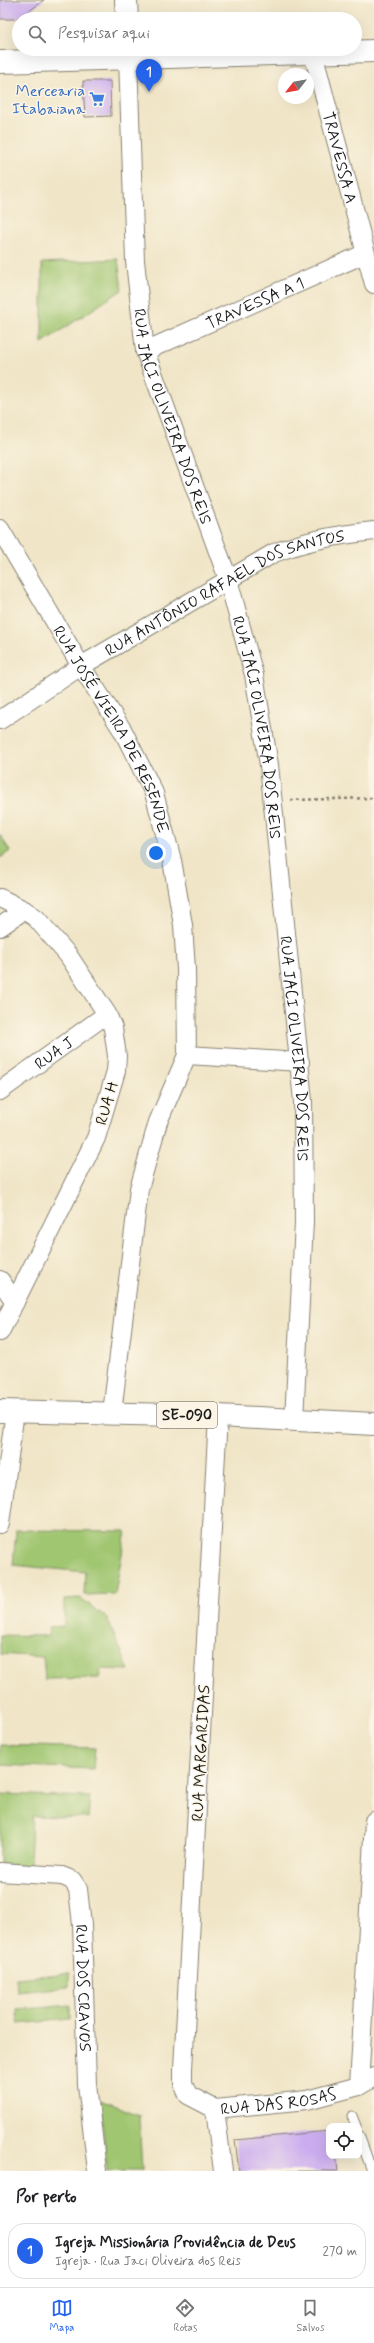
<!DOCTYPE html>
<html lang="pt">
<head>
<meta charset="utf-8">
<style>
	:root { --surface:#fff; --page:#f2f2f2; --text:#202124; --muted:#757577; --line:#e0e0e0; --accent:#2563eb }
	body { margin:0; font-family:Mynerve,sans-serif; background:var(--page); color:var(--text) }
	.controls { position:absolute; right:12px; bottom:12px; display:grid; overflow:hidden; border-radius:8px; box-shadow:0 4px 16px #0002 }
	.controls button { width:36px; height:36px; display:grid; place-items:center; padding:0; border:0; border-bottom:1px solid var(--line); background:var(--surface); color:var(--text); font:20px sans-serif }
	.compass { position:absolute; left:278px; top:68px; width:36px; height:36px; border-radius:50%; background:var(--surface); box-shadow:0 4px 16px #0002; rotate:239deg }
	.you { position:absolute; left:156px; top:853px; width:14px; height:14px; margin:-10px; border:3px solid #fff; border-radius:50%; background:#1a73e8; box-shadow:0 0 0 6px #1a73e833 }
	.badge { display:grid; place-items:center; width:26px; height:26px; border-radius:50%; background:var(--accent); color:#fff; font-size:13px; font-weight:700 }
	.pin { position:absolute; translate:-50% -33px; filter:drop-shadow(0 1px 2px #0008) }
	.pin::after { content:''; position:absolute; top:21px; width:14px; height:12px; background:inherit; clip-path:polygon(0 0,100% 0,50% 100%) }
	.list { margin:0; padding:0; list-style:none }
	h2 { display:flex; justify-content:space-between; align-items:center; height:52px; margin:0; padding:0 16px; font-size:17px }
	h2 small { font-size:13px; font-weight:400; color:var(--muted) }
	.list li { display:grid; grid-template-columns:26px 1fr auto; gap:12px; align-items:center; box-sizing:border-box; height:56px; margin:0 8px 8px; padding:0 8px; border:1px solid var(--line); border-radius:16px }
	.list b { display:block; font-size:15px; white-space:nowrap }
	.list p { margin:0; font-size:13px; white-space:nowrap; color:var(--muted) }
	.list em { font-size:13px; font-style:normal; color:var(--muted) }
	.icon { flex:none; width:22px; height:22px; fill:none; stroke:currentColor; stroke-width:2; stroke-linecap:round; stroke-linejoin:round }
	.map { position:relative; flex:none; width:374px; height:2171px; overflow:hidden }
	.search { position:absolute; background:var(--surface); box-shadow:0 4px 16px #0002; left:12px; right:12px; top:12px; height:44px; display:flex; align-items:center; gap:10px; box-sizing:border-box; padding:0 14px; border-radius:22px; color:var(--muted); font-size:15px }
	.sheet { height:116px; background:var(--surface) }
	nav { display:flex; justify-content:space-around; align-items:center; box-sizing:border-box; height:56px; border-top:1px solid var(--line); background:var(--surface); font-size:11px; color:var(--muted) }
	nav a { display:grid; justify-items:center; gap:2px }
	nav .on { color:var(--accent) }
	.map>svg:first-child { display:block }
	.green { fill:#a0c671; stroke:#5e7146 }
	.building { fill:#cbadef }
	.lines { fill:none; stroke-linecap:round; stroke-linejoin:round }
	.lane-casing { stroke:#868072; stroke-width:11 }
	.street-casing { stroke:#868072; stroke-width:20 }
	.secondary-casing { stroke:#868072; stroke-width:24 }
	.primary-casing { stroke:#868072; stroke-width:24 }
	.path { stroke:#868072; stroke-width:2.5; stroke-dasharray:3 3; stroke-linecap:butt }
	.lane { stroke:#fff; stroke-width:9 }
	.street { stroke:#fff; stroke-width:18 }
	.secondary { stroke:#fff; stroke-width:22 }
	.primary { stroke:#fff; stroke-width:22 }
	.labels { text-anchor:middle; stroke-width:3; stroke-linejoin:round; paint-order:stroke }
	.shield { fill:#fcf5e5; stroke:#5f5d58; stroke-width:1 }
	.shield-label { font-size:15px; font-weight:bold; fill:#1c1c1c }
	.shop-label { font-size:16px; fill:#366cbe; stroke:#fcf5e5; text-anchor:end }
	.street-label { font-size:16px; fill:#1c1c1c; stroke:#fcf5e5 }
</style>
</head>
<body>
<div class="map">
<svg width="374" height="2171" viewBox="0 0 374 2171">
	<rect width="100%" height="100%" fill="#fcf5e5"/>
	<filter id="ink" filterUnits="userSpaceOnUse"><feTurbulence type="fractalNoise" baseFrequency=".025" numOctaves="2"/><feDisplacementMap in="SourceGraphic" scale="8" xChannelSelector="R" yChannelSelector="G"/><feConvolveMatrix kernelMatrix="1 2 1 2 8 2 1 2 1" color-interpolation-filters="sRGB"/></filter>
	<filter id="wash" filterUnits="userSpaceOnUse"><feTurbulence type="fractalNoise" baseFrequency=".012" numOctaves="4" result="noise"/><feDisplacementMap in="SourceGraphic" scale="16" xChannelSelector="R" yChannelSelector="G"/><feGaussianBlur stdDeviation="0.9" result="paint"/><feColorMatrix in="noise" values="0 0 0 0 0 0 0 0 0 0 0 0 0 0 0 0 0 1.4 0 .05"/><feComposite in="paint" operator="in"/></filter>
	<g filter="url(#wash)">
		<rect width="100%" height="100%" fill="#f0e5c7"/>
		<g class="green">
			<polygon points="118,259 122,290 42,343 42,263"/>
			<polygon points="0,835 10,851 0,858"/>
			<polygon points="16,1530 126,1531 115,1594 84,1595 85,1572 13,1565"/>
			<polygon points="80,1598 107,1618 129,1670 101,1669 99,1678 45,1679 43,1657 0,1654 0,1635 48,1636 49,1627 64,1626 64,1599"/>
			<polygon points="0,1745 95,1748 93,1769 0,1765"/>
			<polygon points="0,1794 90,1797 88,1818 32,1816 30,1867 0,1864"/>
			<polygon points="69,1973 69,1987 17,1992 16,1978"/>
			<polygon points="70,2005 70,2019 18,2024 17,2010"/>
			<polygon points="100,2100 139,2115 142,2171 107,2171"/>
		</g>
		<g id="blocks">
			<g class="building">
				<polygon points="0,0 44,0 24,15 15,19 0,19"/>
				<polygon points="83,81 110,81 111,116 85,117"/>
				<polygon points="329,2131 329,2156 336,2156 338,2171 239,2171 235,2140"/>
			</g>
		</g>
	</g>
	<g filter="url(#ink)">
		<use href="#blocks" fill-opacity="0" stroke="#868072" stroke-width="1"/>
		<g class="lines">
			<defs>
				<g id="lane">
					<polyline points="352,2116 356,2126"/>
					<polyline points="359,2135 372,2171"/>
				</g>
				<g id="street">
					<path id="s1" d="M313,53L374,284"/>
					<path id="s2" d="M128,58L135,261L145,351L228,579L254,675L269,765L303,1101L304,1222L294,1420"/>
					<path id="s3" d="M145,351L364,254"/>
					<path id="s4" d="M0,529L81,666L123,731L154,793L172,860L183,925L186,969L187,1055L158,1122L139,1189L112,1413"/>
					<path id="s5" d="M0,720L81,666L274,553C308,540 337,535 374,531"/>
					<polyline points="0,898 24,910 36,918 68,955 107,1014 113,1028 117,1056 116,1071 96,1138 0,1332"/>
					<polyline points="0,927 24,910"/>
					<polyline points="187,1055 300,1062"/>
					<path id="s6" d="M0,1091L107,1014"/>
					<polyline points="0,1280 15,1302"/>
					<path id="s7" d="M218,1416L183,2069V2083L188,2095L215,2109L307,2100L359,2086L374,2077"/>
					<polyline points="0,1524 15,1411"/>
					<path id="s8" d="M0,1872L62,1876L72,1880L78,1889L82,1925L87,2084L97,2171"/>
					<polyline points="359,2086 374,1821"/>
					<polyline points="215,2109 223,2171"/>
				</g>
				<g id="secondary">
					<polyline points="126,0 127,19"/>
					<polyline points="0,62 374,51"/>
				</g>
				<polyline id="primary" points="0,1411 218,1416 374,1424"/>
			</defs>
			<use href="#lane" class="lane-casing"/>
			<use href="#street" class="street-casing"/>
			<use href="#secondary" class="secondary-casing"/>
			<use href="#primary" class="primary-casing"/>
			<polyline class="path" points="291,800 374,798"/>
			<use href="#lane" class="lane"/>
			<use href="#street" class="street"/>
			<use href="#secondary" class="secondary"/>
			<use href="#primary" class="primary"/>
		</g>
	</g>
	<defs>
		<symbol id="supermarket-bare" viewBox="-9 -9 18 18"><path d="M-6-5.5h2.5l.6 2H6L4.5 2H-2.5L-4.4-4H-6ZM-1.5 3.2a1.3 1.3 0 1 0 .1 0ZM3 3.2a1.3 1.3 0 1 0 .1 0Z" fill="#3f7fe0" stroke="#fcf5e5" stroke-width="2.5" paint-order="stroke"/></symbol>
	</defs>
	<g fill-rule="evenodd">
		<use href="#supermarket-bare" x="86" y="88" width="22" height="22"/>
	</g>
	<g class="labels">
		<rect class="shield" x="157" y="1402" width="60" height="26" rx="3"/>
		<g class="shield-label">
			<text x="187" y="1420">SE-090</text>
		</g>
		<g class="shop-label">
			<text x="85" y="96">Mercearia<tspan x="85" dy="18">Itabaiana</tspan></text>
		</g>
		<g class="street-label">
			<text dy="6" stroke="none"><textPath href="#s1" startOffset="108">TRAVESSA A</textPath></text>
			<text dy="6" stroke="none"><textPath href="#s3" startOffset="120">TRAVESSA A 1</textPath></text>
			<text dy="6" stroke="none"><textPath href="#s2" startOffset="364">RUA JACI OLIVEIRA DOS REIS</textPath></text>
			<text dy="6" stroke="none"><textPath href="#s5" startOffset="260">RUA ANTÔNIO RAFAEL DOS SANTOS</textPath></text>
			<text dy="6" stroke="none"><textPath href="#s2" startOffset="688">RUA JACI OLIVEIRA DOS REIS</textPath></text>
			<text dy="6" stroke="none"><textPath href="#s4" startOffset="230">RUA JOSÉ VIEIRA DE RESENDE</textPath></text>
			<text dy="6" stroke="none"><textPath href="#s2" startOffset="1012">RUA JACI OLIVEIRA DOS REIS</textPath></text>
			<text dy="6" stroke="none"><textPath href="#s6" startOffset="66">RUA J</textPath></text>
			<text transform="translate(106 1103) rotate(-74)" y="6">RUA H</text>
			<text transform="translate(200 1753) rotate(-87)" y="6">RUA MARGARIDAS</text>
			<text dy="6" stroke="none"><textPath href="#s8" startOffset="183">RUA DOS CRAVOS</textPath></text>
			<text dy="6" stroke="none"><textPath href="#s7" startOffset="775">RUA DAS ROSAS</textPath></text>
		</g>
	</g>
</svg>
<div class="controls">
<button><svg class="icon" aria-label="locate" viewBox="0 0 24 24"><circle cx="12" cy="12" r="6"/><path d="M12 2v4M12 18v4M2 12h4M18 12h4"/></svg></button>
</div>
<svg class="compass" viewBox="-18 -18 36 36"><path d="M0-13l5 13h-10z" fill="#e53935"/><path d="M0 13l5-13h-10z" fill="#757577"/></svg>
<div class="you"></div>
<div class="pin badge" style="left:149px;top:92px">1</div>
<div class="search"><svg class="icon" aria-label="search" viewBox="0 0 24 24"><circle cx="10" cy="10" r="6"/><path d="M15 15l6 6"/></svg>Pesquisar aqui</div>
</div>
<section class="sheet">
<h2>Por perto<small></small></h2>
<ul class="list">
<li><span class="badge">1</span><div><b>Igreja Missionária Providência de Deus</b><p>Igreja · Rua Jaci Oliveira dos Reis</p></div><em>270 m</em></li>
</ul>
</section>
<nav>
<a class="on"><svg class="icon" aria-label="map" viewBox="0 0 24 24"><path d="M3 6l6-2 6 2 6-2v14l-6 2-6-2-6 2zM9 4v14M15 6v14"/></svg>Mapa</a>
<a><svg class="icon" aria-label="directions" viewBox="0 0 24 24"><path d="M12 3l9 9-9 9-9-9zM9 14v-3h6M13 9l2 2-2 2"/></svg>Rotas</a>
<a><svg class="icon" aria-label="saved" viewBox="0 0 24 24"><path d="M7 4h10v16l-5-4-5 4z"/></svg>Salvos</a>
</nav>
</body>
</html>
